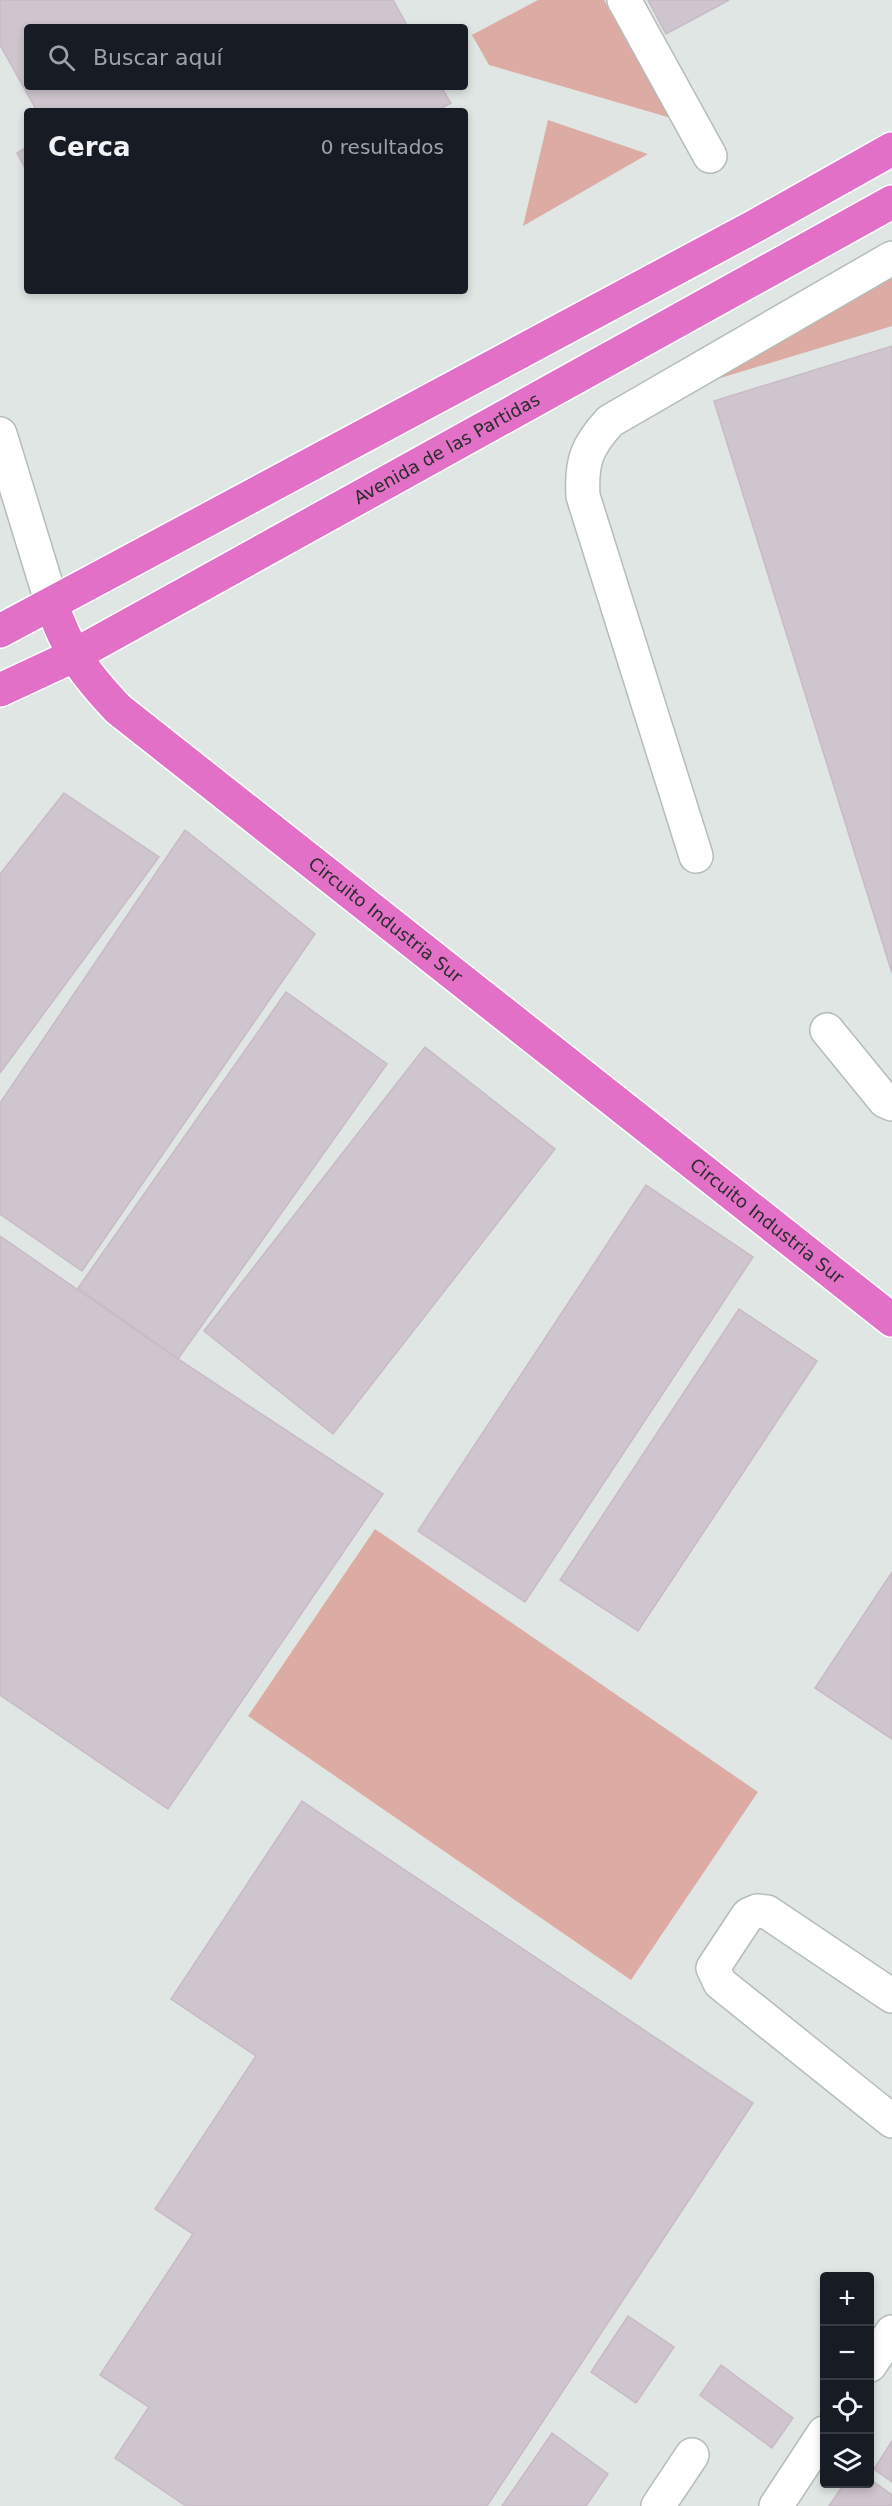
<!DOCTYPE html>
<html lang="es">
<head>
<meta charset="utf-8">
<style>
	:root { --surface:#171b24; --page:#242831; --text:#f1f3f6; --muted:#9ea1a6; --line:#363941 }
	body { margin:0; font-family:"DejaVu Sans",sans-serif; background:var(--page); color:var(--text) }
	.controls { position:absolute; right:18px; bottom:18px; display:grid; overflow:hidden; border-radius:6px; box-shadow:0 3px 9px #0003 }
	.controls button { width:54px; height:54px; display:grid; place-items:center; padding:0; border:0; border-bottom:2px solid var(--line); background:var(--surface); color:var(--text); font:30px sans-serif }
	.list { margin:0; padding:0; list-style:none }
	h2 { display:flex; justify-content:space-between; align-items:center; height:78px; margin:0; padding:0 24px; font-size:26px }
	h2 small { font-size:20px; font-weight:400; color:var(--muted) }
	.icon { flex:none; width:33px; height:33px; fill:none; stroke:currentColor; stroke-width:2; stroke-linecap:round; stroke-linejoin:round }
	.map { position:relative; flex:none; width:892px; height:2506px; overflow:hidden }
	.search { position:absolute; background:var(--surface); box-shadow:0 3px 9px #0003; left:24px; top:24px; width:444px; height:66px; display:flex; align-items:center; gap:15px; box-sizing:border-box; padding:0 21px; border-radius:6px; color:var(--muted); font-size:22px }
	.panel { position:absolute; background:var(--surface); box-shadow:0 3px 9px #0003; left:24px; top:108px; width:444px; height:186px; border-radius:6px }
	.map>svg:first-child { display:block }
	.industrial { fill:#e0e6e4; fill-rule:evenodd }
	.green { fill:#dcaba3 }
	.building { fill:#cfc5ce; stroke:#c8bac6; stroke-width:1.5 }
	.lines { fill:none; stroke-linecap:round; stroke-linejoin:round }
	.minor-casing { stroke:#b4beb6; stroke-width:36 }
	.major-casing { stroke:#fff; stroke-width:36 }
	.minor { stroke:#fff; stroke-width:33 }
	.major { stroke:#e270c7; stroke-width:33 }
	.labels { text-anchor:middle; stroke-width:6; stroke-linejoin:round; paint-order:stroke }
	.street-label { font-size:18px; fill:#2c2c2c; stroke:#fff }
</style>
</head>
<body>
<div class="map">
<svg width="892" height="2506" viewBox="0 0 892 2506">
	<rect width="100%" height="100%" fill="#ece0ec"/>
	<path class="industrial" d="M0,0H892V2506H0ZM27,27H465V87H27ZM27,111H465V291H27ZM824,2276H870V2484H824Z"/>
	<g class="green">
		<polygon points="538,0 604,0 671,118 489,65 472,35"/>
		<polygon points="548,120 648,154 523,226"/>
		<polygon points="892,276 892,326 701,384"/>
		<polygon points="375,1529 758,1792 631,1980 248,1716"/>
	</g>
	<g class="building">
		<polygon points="0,0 393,0 408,27 27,27 27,87 441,87 451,103 437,111 37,111 0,45"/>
		<polygon points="648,0 729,0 666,34"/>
		<polygon points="27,147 27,172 17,153"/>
		<polygon points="892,346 892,973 714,401"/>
		<polygon points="64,793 159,857 0,1073 0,874"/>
		<polygon points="185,830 315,934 82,1271 0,1214 0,1103"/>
		<polygon points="286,992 387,1064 178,1359 78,1288"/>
		<polygon points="425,1047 555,1149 333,1434 204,1331"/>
		<polygon points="646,1185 753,1257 525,1602 418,1531"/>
		<polygon points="0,1236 178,1359 383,1494 168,1809 0,1695"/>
		<polygon points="739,1309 817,1361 638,1631 560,1580"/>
		<polygon points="892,1572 892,1739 815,1688"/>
		<polygon points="302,1801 753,2103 487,2506 186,2506 115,2458 149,2407 100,2375 193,2234 155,2209 256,2056 171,1999"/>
		<polygon points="628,2316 674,2347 636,2403 591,2372"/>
		<polygon points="721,2365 793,2418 772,2448 700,2395"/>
		<polygon points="552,2433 608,2474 586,2506 502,2506"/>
		<polygon points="892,2441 892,2482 874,2469"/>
		<polygon points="870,2479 892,2495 892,2506 829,2506 844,2484 870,2484"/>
	</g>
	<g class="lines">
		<defs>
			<g id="minor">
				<polyline points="624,0 710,156"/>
				<polyline points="0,434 52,604"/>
				<path d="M696,856L583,496C581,461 587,446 610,421L892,258"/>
				<polyline points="827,1030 885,1101 892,1104"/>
				<polyline points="892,1996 767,1912 757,1911 748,1915 713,1968 720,1983 892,2121"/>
				<polyline points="870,2365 892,2332"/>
				<polyline points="658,2506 692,2455"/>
				<polyline points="776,2506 824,2433"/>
			</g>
			<g id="major">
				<path id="s1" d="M52,604C66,649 86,675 118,709L892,1320"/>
				<polyline points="0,631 755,226 892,149"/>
				<path id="s2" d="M0,690L73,656L892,202"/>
			</g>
		</defs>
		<use href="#minor" class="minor-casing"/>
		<use href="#major" class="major-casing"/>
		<use href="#minor" class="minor"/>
		<use href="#major" class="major"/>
	</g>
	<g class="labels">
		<g class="street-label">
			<text dy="6" stroke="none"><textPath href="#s2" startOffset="508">Avenida de las Partidas</textPath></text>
			<text dy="6" stroke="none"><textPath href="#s1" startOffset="466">Circuito Industria Sur</textPath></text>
			<text dy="6" stroke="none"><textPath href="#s1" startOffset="952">Circuito Industria Sur</textPath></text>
		</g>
	</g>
</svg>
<div class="controls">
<button>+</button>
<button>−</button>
<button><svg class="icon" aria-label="locate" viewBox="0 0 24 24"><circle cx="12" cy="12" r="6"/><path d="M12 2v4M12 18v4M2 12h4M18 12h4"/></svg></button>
<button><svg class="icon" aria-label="layers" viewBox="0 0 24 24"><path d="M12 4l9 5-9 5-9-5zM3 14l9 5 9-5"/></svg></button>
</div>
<div class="search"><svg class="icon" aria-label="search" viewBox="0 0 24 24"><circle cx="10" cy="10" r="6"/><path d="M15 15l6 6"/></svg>Buscar aquí</div>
<section class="panel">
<h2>Cerca<small>0 resultados</small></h2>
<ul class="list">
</ul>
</section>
</div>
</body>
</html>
